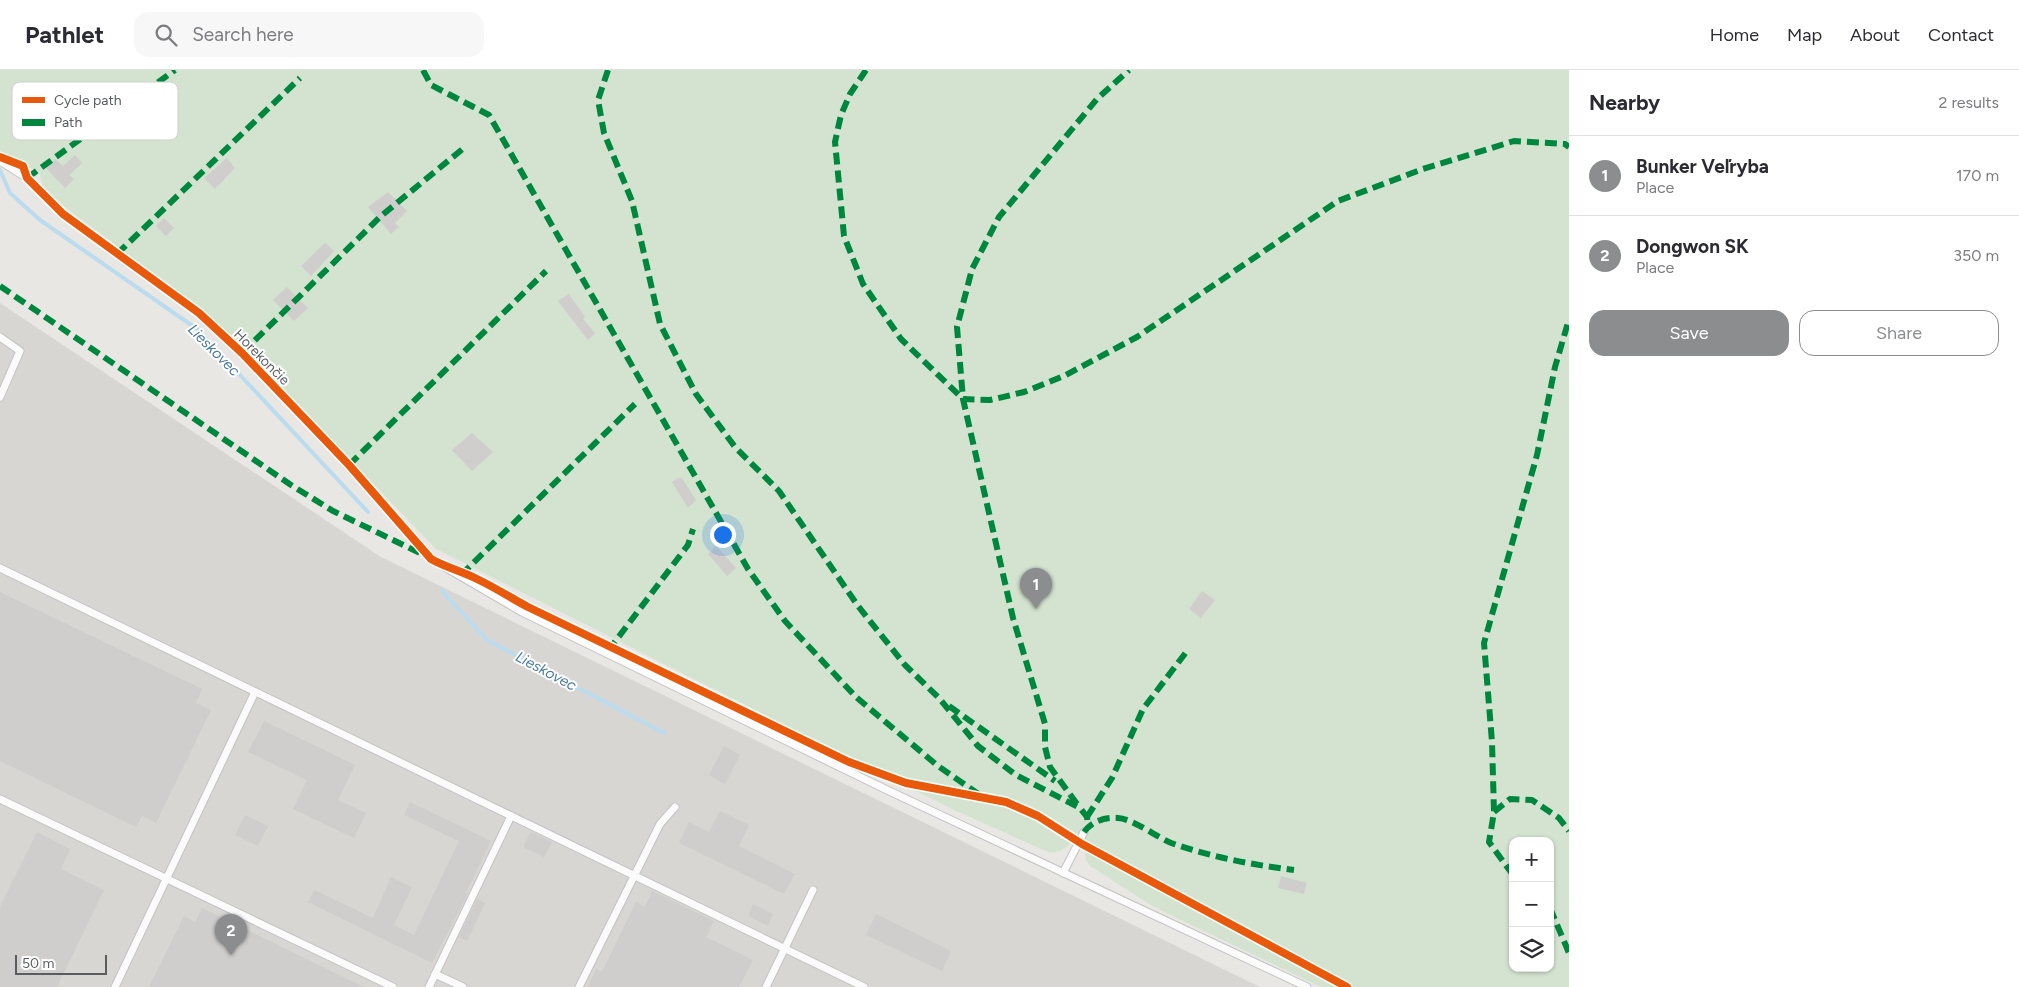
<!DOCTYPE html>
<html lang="en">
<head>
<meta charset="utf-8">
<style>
	:root { --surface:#fff; --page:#f7f7f7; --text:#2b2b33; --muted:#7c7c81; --line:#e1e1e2; --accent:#8b8d8e }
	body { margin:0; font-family:Figtree,sans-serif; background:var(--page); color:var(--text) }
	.controls { position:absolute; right:15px; bottom:15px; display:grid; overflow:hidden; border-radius:10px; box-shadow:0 1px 4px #0004 }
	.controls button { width:45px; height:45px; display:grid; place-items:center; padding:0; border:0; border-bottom:1px solid var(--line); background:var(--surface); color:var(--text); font:25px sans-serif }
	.scale { position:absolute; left:15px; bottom:12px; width:92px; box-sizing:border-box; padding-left:5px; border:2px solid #595d60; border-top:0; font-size:14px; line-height:18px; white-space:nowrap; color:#595d60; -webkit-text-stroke:4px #fff; paint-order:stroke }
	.you { position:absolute; left:722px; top:464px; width:18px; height:18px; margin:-12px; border:4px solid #fff; border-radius:50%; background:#1a73e8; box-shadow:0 0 0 8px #1a73e833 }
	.badge { display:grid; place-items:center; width:32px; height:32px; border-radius:50%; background:var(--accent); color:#fff; font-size:16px; font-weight:700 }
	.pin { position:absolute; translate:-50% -41px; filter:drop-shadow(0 1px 2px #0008) }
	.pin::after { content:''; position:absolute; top:26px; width:18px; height:15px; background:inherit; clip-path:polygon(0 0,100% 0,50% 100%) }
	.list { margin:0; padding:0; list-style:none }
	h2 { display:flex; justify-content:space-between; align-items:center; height:65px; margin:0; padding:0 20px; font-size:21px }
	h2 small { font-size:16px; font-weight:400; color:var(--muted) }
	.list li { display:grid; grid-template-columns:32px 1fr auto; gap:15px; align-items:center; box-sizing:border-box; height:80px; padding:0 20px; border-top:1px solid var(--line) }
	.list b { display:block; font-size:19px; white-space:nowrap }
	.list p { margin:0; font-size:16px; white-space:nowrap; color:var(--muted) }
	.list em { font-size:16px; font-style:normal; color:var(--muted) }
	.actions { display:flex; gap:10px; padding:15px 20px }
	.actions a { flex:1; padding:11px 0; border:1px solid var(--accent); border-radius:15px; text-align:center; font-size:18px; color:var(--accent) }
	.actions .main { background:var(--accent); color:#fff }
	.icon { flex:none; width:28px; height:28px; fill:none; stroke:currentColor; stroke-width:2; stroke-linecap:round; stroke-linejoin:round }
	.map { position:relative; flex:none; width:1569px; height:917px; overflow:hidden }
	header { display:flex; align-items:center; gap:30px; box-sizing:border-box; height:70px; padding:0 25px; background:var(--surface); border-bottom:1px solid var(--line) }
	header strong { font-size:24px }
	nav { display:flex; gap:28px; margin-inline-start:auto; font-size:18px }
	.search { width:350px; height:45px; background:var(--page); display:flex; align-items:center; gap:12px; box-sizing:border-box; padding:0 18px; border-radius:15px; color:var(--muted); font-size:19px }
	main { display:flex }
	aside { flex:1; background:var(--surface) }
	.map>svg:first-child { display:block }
	.industrial { fill:#d8d6d3 }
	.green { fill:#d3e3d0; fill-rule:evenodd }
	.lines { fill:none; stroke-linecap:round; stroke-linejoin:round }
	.stream { stroke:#bbdcee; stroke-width:4 }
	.building { fill:#cfcecc }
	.service-casing { stroke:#c2c3c3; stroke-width:9 }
	.service { stroke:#fcfbfb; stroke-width:7 }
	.quiet { stroke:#00873e; stroke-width:6; stroke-dasharray:12 6; stroke-linecap:butt }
	.cycleway-casing { stroke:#fff; stroke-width:11 }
	.cycleway { stroke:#e8590c; stroke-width:8 }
	.labels { text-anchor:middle; stroke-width:4; stroke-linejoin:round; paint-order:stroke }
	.street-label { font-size:14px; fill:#595d60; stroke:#fff }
	.water-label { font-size:15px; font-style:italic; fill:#497aa2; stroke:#fff }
	.key { fill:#fff; stroke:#cdcecf; stroke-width:1 }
	.key-label { font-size:14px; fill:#595d60 }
</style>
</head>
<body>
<header>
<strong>Pathlet</strong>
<div class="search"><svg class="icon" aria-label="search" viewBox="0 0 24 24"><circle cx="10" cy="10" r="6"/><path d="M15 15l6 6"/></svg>Search here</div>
<nav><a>Home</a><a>Map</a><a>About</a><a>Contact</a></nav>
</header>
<main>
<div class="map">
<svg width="1569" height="917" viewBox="0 0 1569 917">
	<rect width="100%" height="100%" fill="#e8e7e3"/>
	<polygon class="industrial" points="0,233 381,487 1260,917 0,917"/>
	<path class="green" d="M0,0H1569V917H1321L1154,837L1090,796L1086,790L1084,779L1075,771C1064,777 1062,784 1048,782L952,739L436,479L245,280L206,243L57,131L42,115L40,104L37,101L0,84ZM1513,771H1550V898H1513Z"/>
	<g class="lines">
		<g class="stream">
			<polyline points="0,100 10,123 40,150 197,259 368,442"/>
			<polyline points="442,521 487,570 664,663"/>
		</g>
	</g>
	<g class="building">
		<polygon points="75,85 82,93 69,105 74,109 65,118 46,98 55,89 63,96"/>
		<polygon points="227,88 235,98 215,119 204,108"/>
		<polygon points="388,122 407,141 395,153 399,157 391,164 368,137"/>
		<polygon points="164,148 174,158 166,166 156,156"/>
		<polygon points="325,173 334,181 311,206 301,196"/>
		<polygon points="287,217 308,238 294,251 273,230"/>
		<polygon points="569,224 585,247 583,249 595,263 588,270 558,231"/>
		<polygon points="472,363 493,382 472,401 452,380"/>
		<polygon points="678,408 682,408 696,430 688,438 672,412"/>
		<polygon points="716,476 736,498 727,506 708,484"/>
		<polygon points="1202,521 1215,530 1201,548 1189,539"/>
		<polygon points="0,522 202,619 196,633 211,640 156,753 142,746 136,757 0,691"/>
		<polygon points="264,651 355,695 338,730 366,743 354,768 293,739 307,710 248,682"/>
		<polygon points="724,676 740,685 725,714 709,705"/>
		<polygon points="410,732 491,771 466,823 468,824 432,893 308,832 314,820 373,848 391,807 412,817 394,855 414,865 459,771 404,745"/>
		<polygon points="720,741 749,755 739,776 795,804 784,824 679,773 689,752 709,762"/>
		<polygon points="245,745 268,756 258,776 235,765"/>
		<polygon points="37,762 70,779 61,799 104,820 57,917 0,917 0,837"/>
		<polygon points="531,762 552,772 544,787 523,777"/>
		<polygon points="1281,806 1307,813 1304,824 1278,818"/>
		<polygon points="652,821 714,851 706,867 753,890 739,917 588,917 596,899 602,902 636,832 645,837"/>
		<polygon points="477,829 485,833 467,871 459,867"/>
		<polygon points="753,834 773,844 768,856 748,846"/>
		<polygon points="202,838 364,917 149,917 184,846 195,852"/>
		<polygon points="876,844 951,881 942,901 866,865"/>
	</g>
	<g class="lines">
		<defs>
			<g id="service">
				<polyline points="0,91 27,108 63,144 199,243 242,283 349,395 431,489 522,542 569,565 887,720 1307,917"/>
				<polyline points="0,267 20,281 0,327"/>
				<polyline points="0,498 864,917"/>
				<polyline points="0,729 393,917"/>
				<polyline points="1063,803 1084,762"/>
				<polyline points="435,904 463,917"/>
				<polyline points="115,917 255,622"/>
				<polyline points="429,917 511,746"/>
				<polyline points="579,917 660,754 675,737"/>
				<polyline points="766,917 813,820"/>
			</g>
		</defs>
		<use href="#service" class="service-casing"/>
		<use href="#service" class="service"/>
		<g class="quiet">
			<polyline points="423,0 431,15 489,45 748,499 785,551 856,627 938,696 980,725"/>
			<polyline points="608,0 598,30 604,63 632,131 660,254 696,324 735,377 779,421 858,536 905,595 939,628 978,676 1016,705 1080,738 1087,747 1088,757"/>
			<polyline points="866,0 850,24 841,45 835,72 844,166 863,214 901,269 963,329 990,330 1024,322 1064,306 1137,267 1338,131 1423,99 1514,71 1565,74 1569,77"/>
			<polyline points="27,108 175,0"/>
			<polyline points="117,184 300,8"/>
			<polyline points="0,216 291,415 333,441 424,485"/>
			<polyline points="242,283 381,146 465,77"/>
			<polyline points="349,395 546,201"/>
			<polyline points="461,505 635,334"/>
			<polyline points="608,581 688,475 693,459"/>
			<polyline points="949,636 1055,711"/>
			<polyline points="1077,734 1050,697 1045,677 1045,654 1013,548 963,329 957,257 972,199 999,147 1097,29 1129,0"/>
			<polyline points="1494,742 1510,729 1532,730 1559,748 1569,761"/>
			<polyline points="1087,747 1112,708 1143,639 1187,581"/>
			<path d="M1084,762C1092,751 1105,747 1118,748C1134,749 1157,768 1174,774C1212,787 1253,795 1294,800"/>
			<polyline points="1513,805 1489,772 1494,742 1492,672 1484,573 1537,385 1555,297 1569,249"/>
			<polyline points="1550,838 1569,883"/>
		</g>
		<defs>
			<path id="cycleway" d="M0,87L23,96L27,108L63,144L199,243L242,283L349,395L431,489C445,497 461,501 477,509C494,517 511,528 528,537L849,692L906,713L1006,732L1038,746L1082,774L1347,917"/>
		</defs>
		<use href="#cycleway" class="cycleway-casing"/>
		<use href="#cycleway" class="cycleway"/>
	</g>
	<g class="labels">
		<g class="street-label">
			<text transform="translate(262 287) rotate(45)" y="5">Horekončie</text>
		</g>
		<g class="water-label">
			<text transform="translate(214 280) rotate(45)" y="5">Lieskovec</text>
			<text transform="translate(546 601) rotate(28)" y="5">Lieskovec</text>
		</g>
	</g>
	<rect x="12" y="12" width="166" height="58" rx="8" class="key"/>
	<rect x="22" y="27" width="23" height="6" fill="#e8590c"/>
	<rect x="22" y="49" width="23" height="7" fill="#00873e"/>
	<g class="key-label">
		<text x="54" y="35">Cycle path</text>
		<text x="54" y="57">Path</text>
	</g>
</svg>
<div class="controls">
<button>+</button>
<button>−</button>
<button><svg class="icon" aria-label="layers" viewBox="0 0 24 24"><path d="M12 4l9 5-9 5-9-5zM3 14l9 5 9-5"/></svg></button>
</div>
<div class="scale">50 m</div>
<div class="you"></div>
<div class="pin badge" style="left:1036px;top:539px">1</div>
<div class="pin badge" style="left:231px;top:885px">2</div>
</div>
<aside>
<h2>Nearby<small>2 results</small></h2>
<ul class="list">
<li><span class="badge">1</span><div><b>Bunker Veľryba</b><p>Place</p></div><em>170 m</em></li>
<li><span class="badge">2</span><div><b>Dongwon SK</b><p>Place</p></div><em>350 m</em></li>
</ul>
<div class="actions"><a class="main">Save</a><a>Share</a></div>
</aside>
</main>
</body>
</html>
